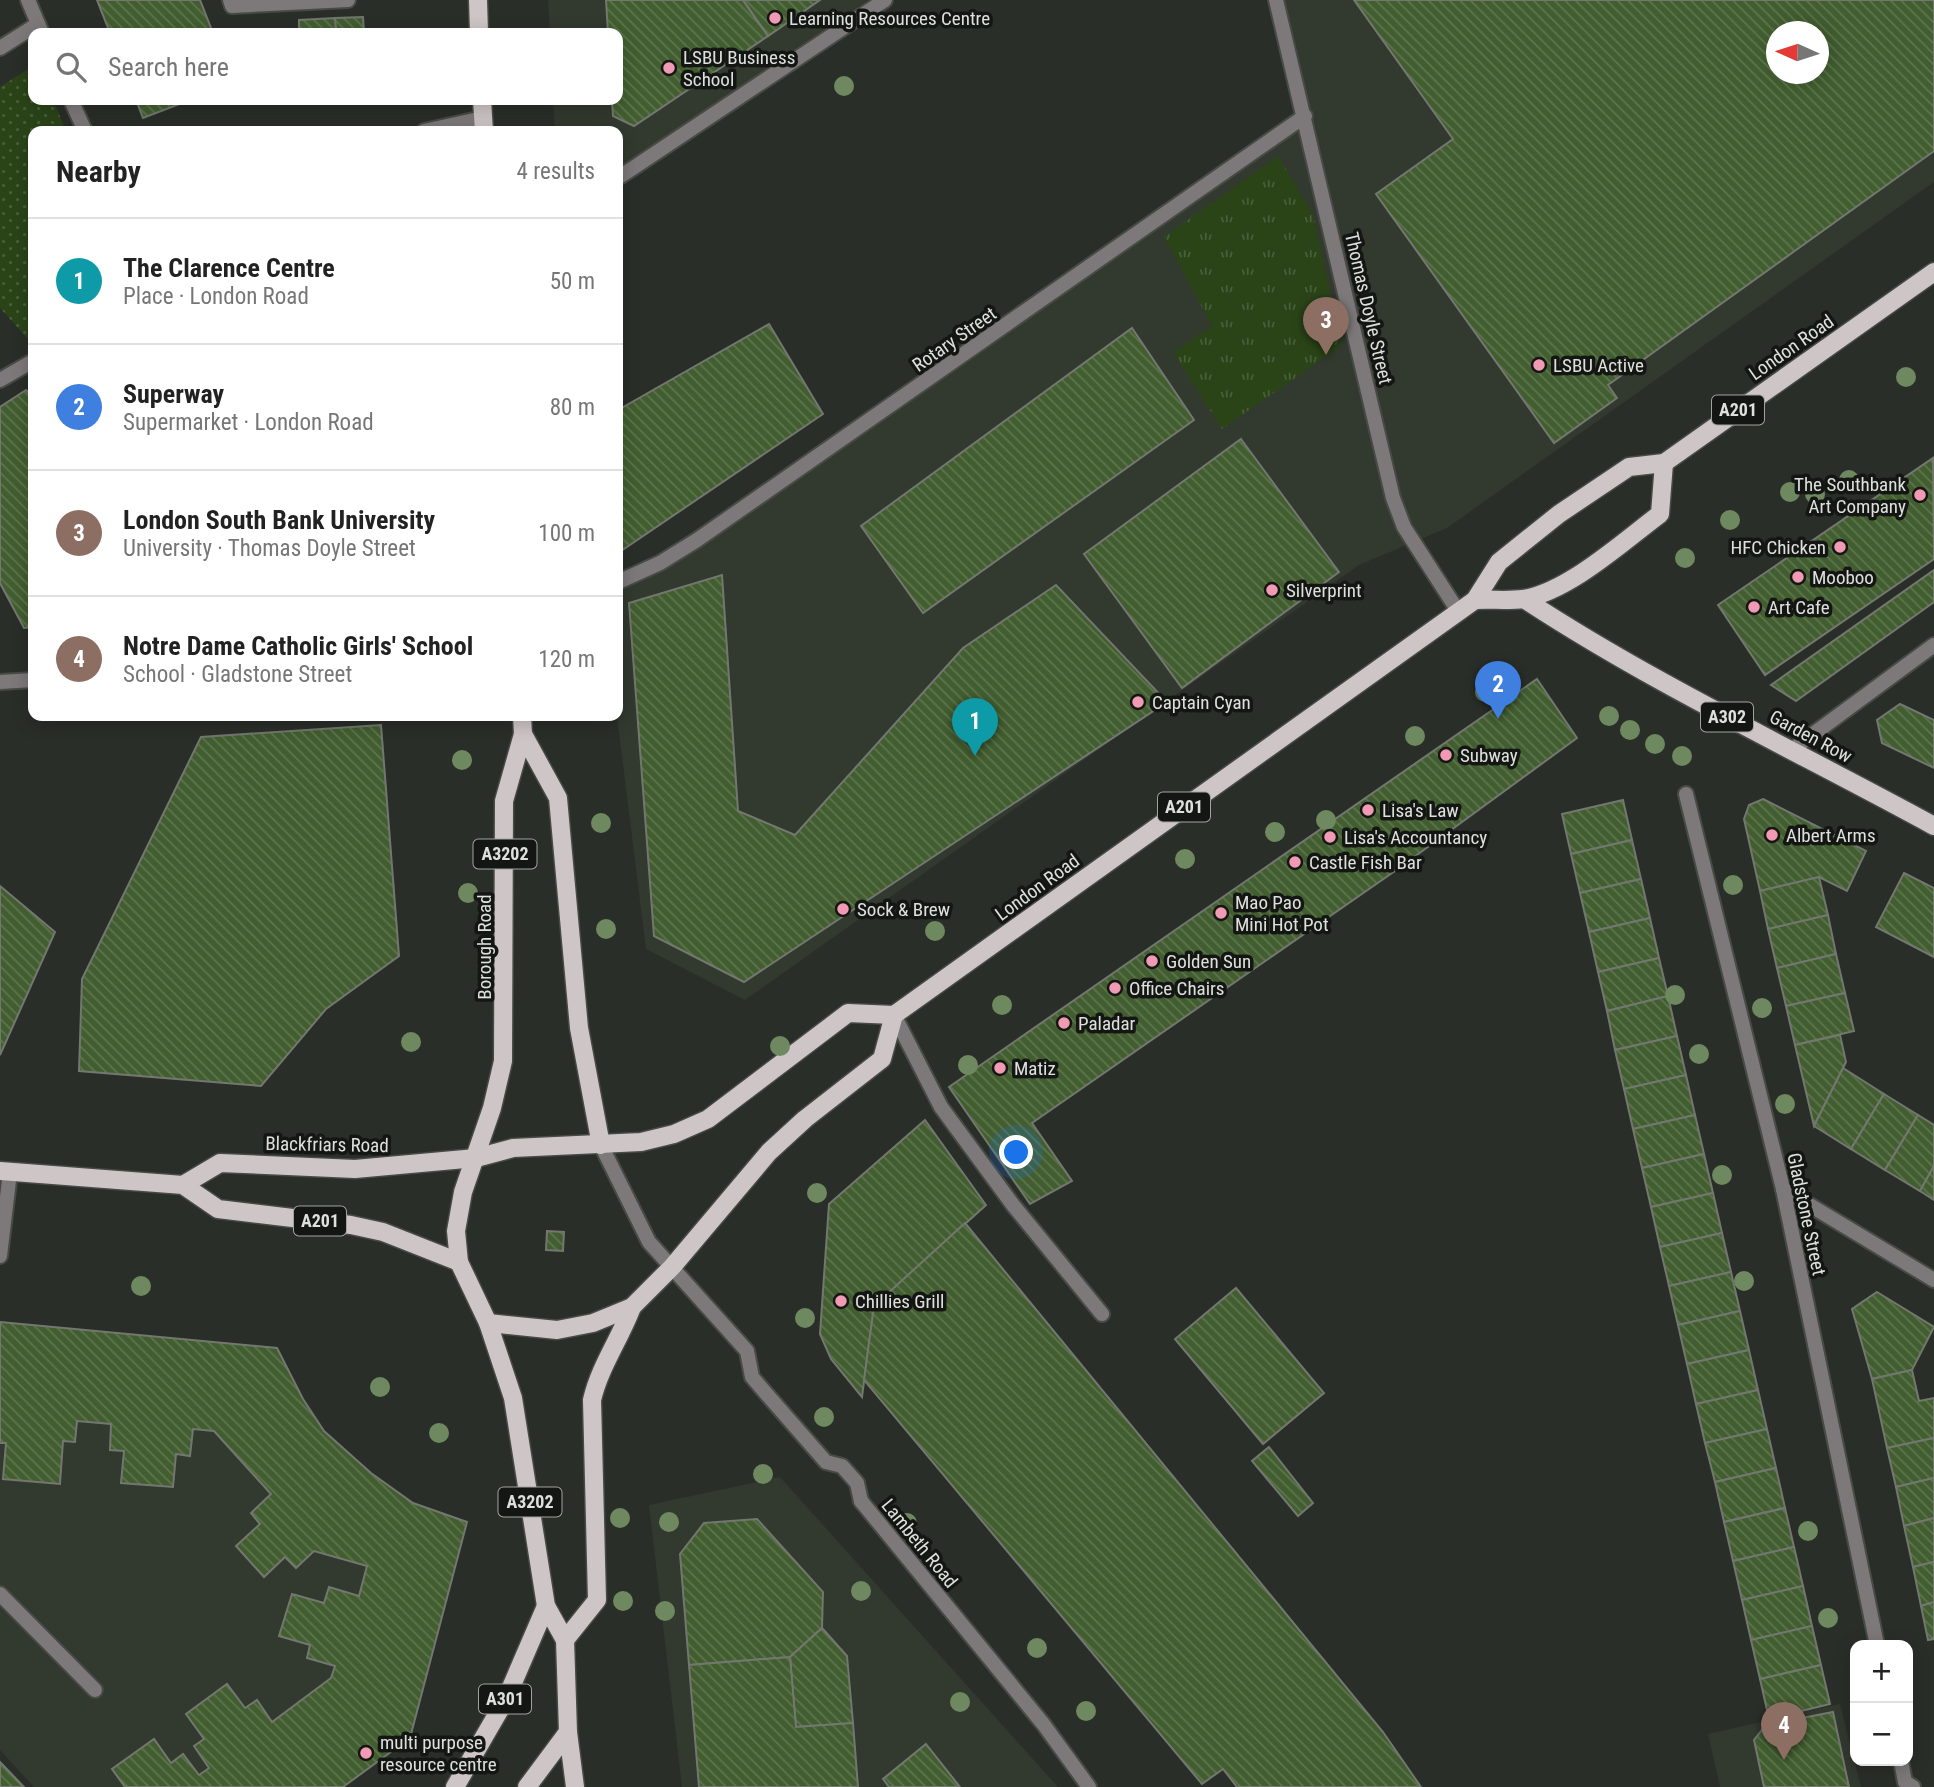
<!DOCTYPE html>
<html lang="en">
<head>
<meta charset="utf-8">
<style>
	:root { --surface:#fff; --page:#f6f6f6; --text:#222; --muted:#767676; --line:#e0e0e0; --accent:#0b8043 }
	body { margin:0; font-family:"Roboto Condensed",sans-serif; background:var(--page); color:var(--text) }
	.controls { position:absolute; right:21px; bottom:21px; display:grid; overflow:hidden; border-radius:14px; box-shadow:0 4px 18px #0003 }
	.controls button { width:63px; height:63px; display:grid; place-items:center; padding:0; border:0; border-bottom:2px solid var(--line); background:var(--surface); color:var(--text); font:35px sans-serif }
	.compass { position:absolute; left:1766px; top:21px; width:63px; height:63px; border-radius:50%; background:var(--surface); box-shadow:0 4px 18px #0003; rotate:273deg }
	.you { position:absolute; left:1017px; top:1153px; width:24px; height:24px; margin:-18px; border:5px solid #fff; border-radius:50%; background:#1a73e8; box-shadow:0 0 0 10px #1a73e833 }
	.badge { display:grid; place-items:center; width:46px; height:46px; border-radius:50%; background:var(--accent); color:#fff; font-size:23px; font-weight:700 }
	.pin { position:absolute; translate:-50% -58px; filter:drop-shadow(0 2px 4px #0008) }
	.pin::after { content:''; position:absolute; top:37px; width:24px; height:21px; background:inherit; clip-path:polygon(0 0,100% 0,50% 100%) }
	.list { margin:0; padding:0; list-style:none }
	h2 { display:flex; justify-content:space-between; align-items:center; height:91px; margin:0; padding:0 28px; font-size:30px }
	h2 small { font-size:23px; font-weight:400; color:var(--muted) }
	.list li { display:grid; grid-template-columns:46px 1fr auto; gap:21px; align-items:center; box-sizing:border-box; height:126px; padding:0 28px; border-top:2px solid var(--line) }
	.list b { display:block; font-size:26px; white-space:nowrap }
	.list p { margin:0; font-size:23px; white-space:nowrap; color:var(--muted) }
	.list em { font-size:23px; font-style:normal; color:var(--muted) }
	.icon { flex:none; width:38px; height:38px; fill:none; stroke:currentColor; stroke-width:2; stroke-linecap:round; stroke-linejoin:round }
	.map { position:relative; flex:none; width:1934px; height:1787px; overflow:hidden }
	.search { position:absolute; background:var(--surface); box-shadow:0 4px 18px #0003; left:28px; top:28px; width:595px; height:77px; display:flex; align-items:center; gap:18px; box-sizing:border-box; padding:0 24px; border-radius:14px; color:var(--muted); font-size:26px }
	.panel { position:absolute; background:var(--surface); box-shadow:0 4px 18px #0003; left:28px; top:126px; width:595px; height:595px; border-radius:14px }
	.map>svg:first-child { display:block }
	.built { fill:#32392f; fill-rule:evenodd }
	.grass { fill:url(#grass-tufts) }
	.park { fill:url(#park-dots) }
	.building { fill:url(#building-back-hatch); stroke:#737770; stroke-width:2; fill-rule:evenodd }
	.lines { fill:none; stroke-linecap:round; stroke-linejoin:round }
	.service-casing { stroke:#474a45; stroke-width:18 }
	.minor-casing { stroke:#474a45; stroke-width:18 }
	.primary-casing { stroke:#474a45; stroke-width:21 }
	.service { stroke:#7d797a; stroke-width:14 }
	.minor { stroke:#7d797a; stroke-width:14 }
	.primary { stroke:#cec5c7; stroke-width:18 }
	.tree { fill:#6e895f }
	.poi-dot { fill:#f19ab3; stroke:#141613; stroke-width:2.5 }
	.labels { text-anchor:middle; stroke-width:7; stroke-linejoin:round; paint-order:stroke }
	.shield { fill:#141613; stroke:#a1a3a0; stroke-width:2 }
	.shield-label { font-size:18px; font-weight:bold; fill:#dee0dc }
	.poi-label { font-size:19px; fill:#dee0dc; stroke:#141613; text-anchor:start }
	.street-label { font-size:19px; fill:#dee0dc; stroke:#141613 }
</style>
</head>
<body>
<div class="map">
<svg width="1934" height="1787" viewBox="0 0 1934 1787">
	<defs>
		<pattern id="grass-tufts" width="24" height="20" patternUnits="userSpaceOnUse" patternTransform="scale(1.75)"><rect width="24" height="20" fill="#2a4418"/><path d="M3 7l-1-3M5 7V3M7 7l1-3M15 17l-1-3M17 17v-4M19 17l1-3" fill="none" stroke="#485f39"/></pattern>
		<pattern id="park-dots" width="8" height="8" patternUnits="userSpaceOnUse" patternTransform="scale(1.75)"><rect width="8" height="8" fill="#2a4418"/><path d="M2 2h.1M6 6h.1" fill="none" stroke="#485f39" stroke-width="1.8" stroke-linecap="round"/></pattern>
		<pattern id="building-back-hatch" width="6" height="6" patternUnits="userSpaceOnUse" patternTransform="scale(1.75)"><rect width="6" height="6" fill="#425e30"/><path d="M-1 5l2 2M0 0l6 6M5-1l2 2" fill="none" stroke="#5d754d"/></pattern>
	</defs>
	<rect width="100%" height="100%" fill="#2a2e28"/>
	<g class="built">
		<polygon points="548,0 868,0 618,173 618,131 555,131 553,100 618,100 618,33 550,33"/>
		<path d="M1276,0H1934V182L1447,528L1359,565L745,1000L646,949L617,716L618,582L660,563L1305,116ZM1776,32H1818V74H1776Z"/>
		<polygon points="0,1322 277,1348 303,1399 324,1431 370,1473 413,1503 467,1522 410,1738 343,1787 34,1787 0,1750"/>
		<polygon points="780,1477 1058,1787 682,1787 649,1505"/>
		<polygon points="1840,1704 1861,1787 1720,1787 1708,1734"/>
	</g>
	<polygon class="grass" points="1278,156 1313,215 1342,345 1222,429 1173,352 1212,326 1164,237"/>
	<polygon class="park" points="33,66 33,100 53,100 66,131 33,131 33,337 28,339 0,308 0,87"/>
	<g class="building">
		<polygon points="97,0 200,0 213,33 110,33"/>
		<polygon points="606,0 743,0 768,36 634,126 613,116 612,100 618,100 618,33 608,33"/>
		<polygon points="743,0 820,0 768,36"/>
		<path d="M1354,0H1934V151L1608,385L1617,398L1554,443L1376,194L1453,139ZM1776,32H1818V74H1776Z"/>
		<polygon points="363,17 364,33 336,33 335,18"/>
		<polygon points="335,18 336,33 299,33 299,20"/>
		<polygon points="136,100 190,100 143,118"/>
		<polygon points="769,324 823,414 621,551 618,520 618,410"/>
		<polygon points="1132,328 1194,420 923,613 861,526"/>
		<polygon points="26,390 33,397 33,627 24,628 0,583 0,407"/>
		<polygon points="1241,439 1339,572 1182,688 1084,554"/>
		<polygon points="1933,458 1934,559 1765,675 1718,605"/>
		<polygon points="1934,570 1934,602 1796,701 1771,685"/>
		<polygon points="722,575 738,811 795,835 963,648 1056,585 1167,702 744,982 654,936 629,603"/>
		<polygon points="1537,679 1577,738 1395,871 1032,1123 1072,1181 1030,1204 949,1087"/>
		<polygon points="1900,704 1934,720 1934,768 1882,743 1877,720"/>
		<polygon points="381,725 399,956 326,1009 261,1086 79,1071 82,979 201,737"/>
		<polygon points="1763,799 1866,851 1847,891 1819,877 1760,891 1744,819 1749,805"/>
		<polygon points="1623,800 1632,840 1571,854 1562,814"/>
		<polygon points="1632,840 1641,879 1580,893 1571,854"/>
		<polygon points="1904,873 1934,888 1934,957 1876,927"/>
		<polygon points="1819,877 1828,915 1768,929 1760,891"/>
		<polygon points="1641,879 1650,918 1589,932 1580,893"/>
		<polygon points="0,886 55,932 0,1055"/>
		<polygon points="1828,915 1836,954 1777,968 1768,929"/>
		<polygon points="1650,918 1659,958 1598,972 1589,932"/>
		<polygon points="1836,954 1845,993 1786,1006 1777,968"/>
		<polygon points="1659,958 1668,996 1607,1011 1598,972"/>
		<polygon points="1845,993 1854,1031 1795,1045 1786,1006"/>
		<polygon points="1668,996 1677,1036 1615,1050 1607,1011"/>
		<polygon points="1840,1035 1846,1062 1814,1126 1795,1045"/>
		<polygon points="1677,1036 1686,1075 1624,1089 1615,1050"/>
		<polygon points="1843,1068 1884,1094 1851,1149 1814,1126"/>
		<polygon points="1686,1075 1695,1115 1633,1129 1624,1089"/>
		<polygon points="1884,1094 1918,1115 1885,1170 1851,1149"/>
		<polygon points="1695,1115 1704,1154 1642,1168 1633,1129"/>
		<polygon points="1918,1115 1934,1125 1934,1166 1920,1191 1885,1170"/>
		<polygon points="925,1120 986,1205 874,1306 862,1397 831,1359 820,1334 829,1204"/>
		<polygon points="1704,1154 1713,1193 1651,1207 1642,1168"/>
		<polygon points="1934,1166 1934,1200 1920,1191"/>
		<polygon points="1713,1193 1722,1233 1660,1247 1651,1207"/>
		<polygon points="965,1223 1383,1732 1421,1787 1237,1787 1223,1769 1202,1784 864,1380 874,1306"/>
		<polygon points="547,1231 564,1232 563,1251 546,1250"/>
		<polygon points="1722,1233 1731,1272 1669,1286 1660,1247"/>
		<polygon points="1731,1272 1740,1311 1678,1325 1669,1286"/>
		<polygon points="1236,1288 1324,1393 1263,1444 1175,1339"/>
		<polygon points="1877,1292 1934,1327 1912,1370 1872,1379 1852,1309"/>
		<polygon points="1740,1311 1749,1350 1687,1364 1678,1325"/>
		<polygon points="0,1322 277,1348 303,1399 324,1431 371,1473 413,1503 467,1522 410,1738 343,1787 125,1787 112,1769 154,1739 171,1763 183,1754 199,1775 209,1768 194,1746 204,1739 186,1714 227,1684 245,1708 257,1700 272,1722 331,1678 335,1666 307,1658 310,1645 279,1636 292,1594 324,1603 329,1587 359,1596 367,1566 314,1551 296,1568 285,1557 264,1577 236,1546 260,1524 251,1513 271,1494 214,1431 193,1429 190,1456 176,1454 173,1487 121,1483 124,1451 110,1450 111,1424 77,1421 75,1442 63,1441 60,1484 3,1479 6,1443 0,1443"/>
		<polygon points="1749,1350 1758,1390 1696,1404 1687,1364"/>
		<polygon points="1912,1370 1919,1401 1934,1398 1934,1438 1887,1448 1872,1379"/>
		<polygon points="1758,1390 1767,1429 1705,1443 1696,1404"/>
		<polygon points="1767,1429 1776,1468 1715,1482 1705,1443"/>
		<polygon points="1934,1438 1934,1478 1896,1487 1887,1448"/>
		<polygon points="1269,1447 1313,1503 1298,1516 1252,1461"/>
		<polygon points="1776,1468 1785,1508 1724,1522 1715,1482"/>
		<polygon points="1934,1478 1934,1518 1904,1526 1896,1487"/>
		<polygon points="1785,1508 1794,1547 1733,1561 1724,1522"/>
		<polygon points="1934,1518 1934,1562 1913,1567 1904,1526"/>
		<polygon points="757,1519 823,1592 822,1628 790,1657 689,1665 680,1554 704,1523"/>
		<polygon points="1794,1547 1803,1586 1742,1600 1733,1561"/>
		<polygon points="1934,1562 1934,1602 1921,1606 1913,1567"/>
		<polygon points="1803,1586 1812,1626 1751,1640 1742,1600"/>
		<polygon points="1934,1602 1934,1639 1928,1640 1921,1606"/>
		<polygon points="1812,1626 1821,1665 1760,1679 1751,1640"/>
		<polygon points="822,1628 847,1656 853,1723 796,1727 790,1657"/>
		<polygon points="790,1657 796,1727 853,1723 858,1787 699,1787 689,1665"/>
		<polygon points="1821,1665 1830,1704 1769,1719 1760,1679"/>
		<polygon points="1833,1712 1849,1787 1764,1787 1754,1740 1766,1725"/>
		<polygon points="926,1744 960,1787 889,1787 883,1779"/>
		<polygon points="0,1762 24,1787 0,1787"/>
	</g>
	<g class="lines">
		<defs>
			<g id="service">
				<polyline points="230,0 232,6 348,0"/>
				<polyline points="1793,749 1934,645"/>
				<polyline points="894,1015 941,1107 1013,1205 1102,1314"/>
				<polyline points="601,1145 649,1242 747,1351 752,1377 764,1391 826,1462 842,1466 857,1483 861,1501"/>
				<polyline points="0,1256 10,1172"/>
				<polyline points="0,1594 95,1690"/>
			</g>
			<g id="minor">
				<polyline points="28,0 42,33"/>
				<polyline points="1276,0 1393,498 1404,527 1458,611"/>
				<polyline points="0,48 38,24"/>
				<polyline points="71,100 85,131"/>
				<polyline points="424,131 483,118"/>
				<polyline points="621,176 885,0"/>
				<polyline points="0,380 33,361"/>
				<polyline points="618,582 660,563 697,540 1305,116"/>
				<polyline points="0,682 33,680"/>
				<polyline points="1686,794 1783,1189 1877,1645"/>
				<polyline points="1783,1189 1934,1280"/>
				<polyline points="861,1501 1044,1725 1089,1787"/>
				<polyline points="1901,1761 1905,1782 1913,1787"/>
			</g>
			<g id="primary">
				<polyline points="478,0 479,33"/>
				<polyline points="482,100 484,131"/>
				<path d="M1524,599C1655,685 1797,751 1934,826"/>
				<path d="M1475,600C1490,599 1508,601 1523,599C1568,592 1624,541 1660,514L1664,463"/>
				<polyline points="522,716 523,734 504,801 503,1061 492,1108 463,1192 456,1231 459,1262 488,1323 513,1398 546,1606 565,1640 568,1732 575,1787"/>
				<polyline points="523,734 558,798 579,1028 601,1145"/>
				<polyline points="0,1171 183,1185 218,1209 351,1225 383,1232 459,1262"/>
				<polyline points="183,1185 220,1163 355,1169 476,1158 513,1148 641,1142 674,1134 708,1119 848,1013 894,1015 1475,600 1499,562 1559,514 1629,467 1664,463 1934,272"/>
				<polyline points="488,1323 557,1330 593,1323 632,1307 672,1267 769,1152 805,1119 882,1059 894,1015"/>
				<path d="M565,1640L597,1600L592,1400C600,1366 620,1339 632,1307"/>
				<polyline points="455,1787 506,1699 546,1606"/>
				<polyline points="527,1787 568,1732"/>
			</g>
		</defs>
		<use href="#service" class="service-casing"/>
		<use href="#minor" class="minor-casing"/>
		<use href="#primary" class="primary-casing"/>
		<use href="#service" class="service"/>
		<use href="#minor" class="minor"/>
		<use href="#primary" class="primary"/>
	</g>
	<g class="tree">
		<circle cx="844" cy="86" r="10"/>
		<circle cx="1906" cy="377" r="10"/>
		<circle cx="1849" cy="480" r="10"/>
		<circle cx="1790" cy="492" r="10"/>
		<circle cx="1815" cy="494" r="10"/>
		<circle cx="1730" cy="520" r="10"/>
		<circle cx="1685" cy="558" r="10"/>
		<circle cx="1485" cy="692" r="10"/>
		<circle cx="1609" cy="716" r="10"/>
		<circle cx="1630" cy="730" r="10"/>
		<circle cx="1415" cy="736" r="10"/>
		<circle cx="1655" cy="744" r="10"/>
		<circle cx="1682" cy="756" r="10"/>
		<circle cx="462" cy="760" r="10"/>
		<circle cx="1326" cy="820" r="10"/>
		<circle cx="601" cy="823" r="10"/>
		<circle cx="1275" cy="832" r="10"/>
		<circle cx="1185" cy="859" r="10"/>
		<circle cx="1733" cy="885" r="10"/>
		<circle cx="468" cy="893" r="10"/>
		<circle cx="606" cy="929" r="10"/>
		<circle cx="935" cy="931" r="10"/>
		<circle cx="1675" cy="995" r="10"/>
		<circle cx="1002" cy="1005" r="10"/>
		<circle cx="1762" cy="1008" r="10"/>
		<circle cx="411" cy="1042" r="10"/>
		<circle cx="780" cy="1046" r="10"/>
		<circle cx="1699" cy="1054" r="10"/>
		<circle cx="968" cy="1065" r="10"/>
		<circle cx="1785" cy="1104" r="10"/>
		<circle cx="1722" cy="1175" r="10"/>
		<circle cx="817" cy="1193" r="10"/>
		<circle cx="1744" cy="1281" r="10"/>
		<circle cx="141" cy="1286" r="10"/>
		<circle cx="805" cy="1318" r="10"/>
		<circle cx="380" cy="1387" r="10"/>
		<circle cx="824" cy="1417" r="10"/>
		<circle cx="439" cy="1433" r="10"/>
		<circle cx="763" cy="1474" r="10"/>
		<circle cx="620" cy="1518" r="10"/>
		<circle cx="669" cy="1522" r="10"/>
		<circle cx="907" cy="1523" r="10"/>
		<circle cx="1808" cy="1531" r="10"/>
		<circle cx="861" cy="1591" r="10"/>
		<circle cx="623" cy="1601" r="10"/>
		<circle cx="665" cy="1611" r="10"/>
		<circle cx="1828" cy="1618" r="10"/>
		<circle cx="1037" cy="1648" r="10"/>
		<circle cx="960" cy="1702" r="10"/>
		<circle cx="1086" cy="1711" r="10"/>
	</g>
	<g class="poi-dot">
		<circle cx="775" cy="18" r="7"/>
		<circle cx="669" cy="68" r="7"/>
		<circle cx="1539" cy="365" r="7"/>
		<circle cx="1920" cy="495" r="7"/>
		<circle cx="1840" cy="547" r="7"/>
		<circle cx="1798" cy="577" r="7"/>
		<circle cx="1272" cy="590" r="7"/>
		<circle cx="1754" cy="607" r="7"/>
		<circle cx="1138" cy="702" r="7"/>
		<circle cx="1446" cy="755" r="7"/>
		<circle cx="1368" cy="810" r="7"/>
		<circle cx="1772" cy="835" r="7"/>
		<circle cx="1330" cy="837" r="7"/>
		<circle cx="1295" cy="862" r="7"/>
		<circle cx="843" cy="909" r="7"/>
		<circle cx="1221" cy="913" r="7"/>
		<circle cx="1152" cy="961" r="7"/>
		<circle cx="1115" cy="988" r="7"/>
		<circle cx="1064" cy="1023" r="7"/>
		<circle cx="1000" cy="1068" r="7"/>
		<circle cx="841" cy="1301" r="7"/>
		<circle cx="366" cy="1753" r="7"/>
	</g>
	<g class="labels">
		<g class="shield">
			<rect x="1712" y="395.5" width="52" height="29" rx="5"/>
			<rect x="1701" y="702.5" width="52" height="29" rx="5"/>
			<rect x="1158" y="792.5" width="52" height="29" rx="5"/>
			<rect x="473.5" y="839.5" width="63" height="29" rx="5"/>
			<rect x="294" y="1206.5" width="52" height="29" rx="5"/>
			<rect x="498.5" y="1487.5" width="63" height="29" rx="5"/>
			<rect x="479" y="1684.5" width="52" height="29" rx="5"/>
		</g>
		<g class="shield-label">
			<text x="1738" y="416">A201</text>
			<text x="1727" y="723">A302</text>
			<text x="1184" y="813">A201</text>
			<text x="505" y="860">A3202</text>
			<text x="320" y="1227">A201</text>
			<text x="530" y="1508">A3202</text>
			<text x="505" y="1705">A301</text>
		</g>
		<g class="poi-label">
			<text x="789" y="25">Learning Resources Centre</text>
			<text x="683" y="64">LSBU Business<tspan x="683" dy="22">School</tspan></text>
			<text x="1553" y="372">LSBU Active</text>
			<text x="1906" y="491" text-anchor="end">The Southbank<tspan x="1906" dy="22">Art Company</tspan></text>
			<text x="1826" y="554" text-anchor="end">HFC Chicken</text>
			<text x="1812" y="584">Mooboo</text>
			<text x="1286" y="597">Silverprint</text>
			<text x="1768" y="614">Art Cafe</text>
			<text x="1152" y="709">Captain Cyan</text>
			<text x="1460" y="762">Subway</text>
			<text x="1382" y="817">Lisa's Law</text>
			<text x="1786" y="842">Albert Arms</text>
			<text x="1344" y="844">Lisa's Accountancy</text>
			<text x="1309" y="869">Castle Fish Bar</text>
			<text x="1235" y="909">Mao Pao<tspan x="1235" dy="22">Mini Hot Pot</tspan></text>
			<text x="857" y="916">Sock &amp; Brew</text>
			<text x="1166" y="968">Golden Sun</text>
			<text x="1129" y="995">Office Chairs</text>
			<text x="1078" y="1030">Paladar</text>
			<text x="1014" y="1075">Matiz</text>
			<text x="855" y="1308">Chillies Grill</text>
			<text x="380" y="1749">multi purpose<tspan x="380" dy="22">resource centre</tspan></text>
		</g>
		<g class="street-label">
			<text transform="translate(1369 308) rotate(77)" y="7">Thomas Doyle Street</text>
			<text transform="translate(954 339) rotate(-35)" y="7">Rotary Street</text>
			<text transform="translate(1791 347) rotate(-35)" y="7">London Road</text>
			<text transform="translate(1811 736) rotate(28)" y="7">Garden Row</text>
			<text transform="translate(1037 887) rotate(-36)" y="7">London Road</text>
			<text transform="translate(484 947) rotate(-90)" y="7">Borough Road</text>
			<text transform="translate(327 1144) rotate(1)" y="7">Blackfriars Road</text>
			<text transform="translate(1807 1214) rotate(78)" y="7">Gladstone Street</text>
			<text transform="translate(920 1543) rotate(51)" y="7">Lambeth Road</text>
		</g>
	</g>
</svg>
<div class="controls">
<button>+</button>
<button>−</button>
</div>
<svg class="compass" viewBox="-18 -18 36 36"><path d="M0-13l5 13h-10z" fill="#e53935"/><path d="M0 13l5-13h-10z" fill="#767676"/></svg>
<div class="you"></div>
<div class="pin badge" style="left:975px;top:756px;background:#0f9aa8">1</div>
<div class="pin badge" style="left:1498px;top:719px;background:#3f7fe0">2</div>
<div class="pin badge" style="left:1326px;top:355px;background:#8d6e63">3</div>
<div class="pin badge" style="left:1784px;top:1760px;background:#8d6e63">4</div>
<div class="search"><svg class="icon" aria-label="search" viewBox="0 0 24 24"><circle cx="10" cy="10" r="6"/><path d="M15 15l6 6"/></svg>Search here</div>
<section class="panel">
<h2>Nearby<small>4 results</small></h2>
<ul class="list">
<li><span class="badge" style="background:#0f9aa8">1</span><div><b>The Clarence Centre</b><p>Place · London Road</p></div><em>50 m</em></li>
<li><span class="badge" style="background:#3f7fe0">2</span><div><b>Superway</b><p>Supermarket · London Road</p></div><em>80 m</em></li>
<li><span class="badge" style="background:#8d6e63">3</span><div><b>London South Bank University</b><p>University · Thomas Doyle Street</p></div><em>100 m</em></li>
<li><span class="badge" style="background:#8d6e63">4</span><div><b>Notre Dame Catholic Girls' School</b><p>School · Gladstone Street</p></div><em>120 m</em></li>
</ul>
</section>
</div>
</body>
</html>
